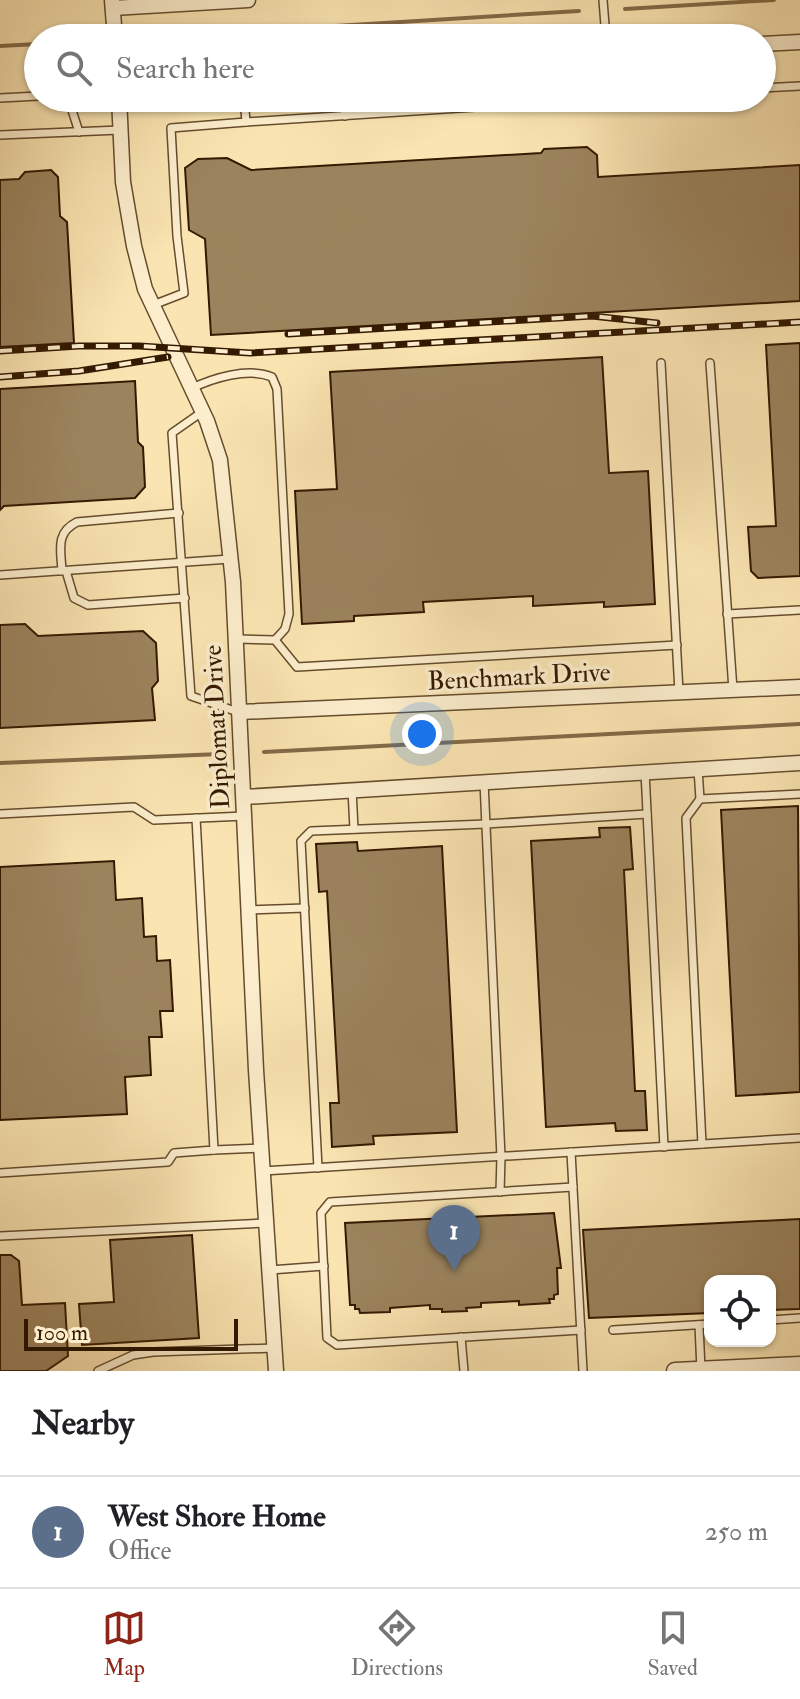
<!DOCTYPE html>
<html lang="en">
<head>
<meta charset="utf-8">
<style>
	:root { --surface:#fff; --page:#f2f2f2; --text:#202124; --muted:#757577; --line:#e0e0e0; --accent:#8f2418 }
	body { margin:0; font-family:"IM FELL Double Pica",serif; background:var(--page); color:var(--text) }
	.controls { position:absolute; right:24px; bottom:24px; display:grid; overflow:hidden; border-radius:16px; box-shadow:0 2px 6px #0004 }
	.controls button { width:72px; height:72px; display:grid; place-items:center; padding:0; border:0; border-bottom:2px solid var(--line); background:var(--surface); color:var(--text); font:40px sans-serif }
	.scale { position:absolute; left:24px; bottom:20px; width:214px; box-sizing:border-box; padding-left:8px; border:4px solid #341901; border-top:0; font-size:22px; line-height:28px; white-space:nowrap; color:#341901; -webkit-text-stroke:6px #fceecd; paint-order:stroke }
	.you { position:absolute; left:422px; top:734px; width:28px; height:28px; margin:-20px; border:6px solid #fff; border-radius:50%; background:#1a73e8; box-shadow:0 0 0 12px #1a73e833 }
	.badge { display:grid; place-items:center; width:52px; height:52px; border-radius:50%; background:var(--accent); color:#fff; font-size:26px; font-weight:700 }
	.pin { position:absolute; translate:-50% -66px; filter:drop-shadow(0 2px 4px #0008) }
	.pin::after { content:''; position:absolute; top:42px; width:28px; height:24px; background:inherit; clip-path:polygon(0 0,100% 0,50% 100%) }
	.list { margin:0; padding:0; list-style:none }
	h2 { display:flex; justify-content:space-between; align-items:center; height:104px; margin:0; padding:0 32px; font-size:34px }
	h2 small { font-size:26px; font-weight:400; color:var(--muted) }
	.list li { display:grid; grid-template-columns:52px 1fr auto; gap:24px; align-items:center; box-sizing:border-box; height:112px; padding:0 32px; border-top:2px solid var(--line) }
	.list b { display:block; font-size:30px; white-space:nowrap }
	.list p { margin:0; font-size:26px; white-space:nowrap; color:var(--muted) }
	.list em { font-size:26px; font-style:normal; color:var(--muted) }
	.icon { flex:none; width:44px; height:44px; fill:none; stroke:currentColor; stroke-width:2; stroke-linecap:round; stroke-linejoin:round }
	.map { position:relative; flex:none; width:800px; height:1371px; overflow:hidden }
	.search { position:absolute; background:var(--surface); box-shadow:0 2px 6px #0004; left:24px; right:24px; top:24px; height:88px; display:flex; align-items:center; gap:20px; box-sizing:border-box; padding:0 28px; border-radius:44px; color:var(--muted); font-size:30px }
	.sheet { height:216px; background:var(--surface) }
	nav { display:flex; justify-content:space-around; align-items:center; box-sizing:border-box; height:112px; border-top:2px solid var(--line); background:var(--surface); font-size:22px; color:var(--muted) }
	nav a { display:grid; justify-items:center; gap:4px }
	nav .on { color:var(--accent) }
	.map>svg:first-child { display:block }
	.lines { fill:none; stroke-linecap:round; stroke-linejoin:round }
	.stream { stroke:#836a47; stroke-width:4 }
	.building { fill:#9b835d; stroke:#341901; stroke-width:2 }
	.service-casing { stroke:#664c2d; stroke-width:10 }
	.minor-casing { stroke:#664c2d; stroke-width:17 }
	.tertiary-casing { stroke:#664c2d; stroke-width:19 }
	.service { stroke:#fceecd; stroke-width:7 }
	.minor { stroke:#fceecd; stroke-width:14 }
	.tertiary { stroke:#fceecd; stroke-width:16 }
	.rail-casing { stroke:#341901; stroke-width:7 }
	.rail { stroke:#fceecd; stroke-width:4; stroke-dasharray:12; stroke-linecap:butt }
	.labels { text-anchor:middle; stroke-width:7; stroke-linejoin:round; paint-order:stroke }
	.street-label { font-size:26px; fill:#341901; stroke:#fceecd }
</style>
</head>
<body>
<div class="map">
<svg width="800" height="1371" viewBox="0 0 800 1371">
	<rect width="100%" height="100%" fill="#fae5b2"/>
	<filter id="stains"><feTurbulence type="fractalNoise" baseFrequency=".0025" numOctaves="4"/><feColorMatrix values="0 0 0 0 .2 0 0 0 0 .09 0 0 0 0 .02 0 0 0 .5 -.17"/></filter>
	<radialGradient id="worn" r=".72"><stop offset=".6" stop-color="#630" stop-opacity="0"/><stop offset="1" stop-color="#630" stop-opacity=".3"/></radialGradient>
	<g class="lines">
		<g class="stream">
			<polyline points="625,9 774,0"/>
			<polyline points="139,38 579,11"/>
			<polyline points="0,46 38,44"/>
			<polyline points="264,752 800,724"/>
			<polyline points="0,763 220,754"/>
		</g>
	</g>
	<g class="building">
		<polygon points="587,147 597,155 598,177 800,165 800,301 211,335 205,239 189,230 185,168 198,159 227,158 251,170 541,153 544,149"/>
		<polygon points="51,170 58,177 60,216 67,222 74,343 0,347 0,180 19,179 25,172"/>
		<polygon points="800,343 800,576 758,578 751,571 748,527 776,526 766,345"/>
		<polygon points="602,357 609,473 648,471 655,604 604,607 604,602 533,606 533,596 423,602 424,612 354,616 354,621 302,624 295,491 337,489 330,372"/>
		<polygon points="135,381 138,442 143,447 145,487 135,498 4,506 0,510 0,389"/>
		<polygon points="25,624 38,636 143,631 156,643 158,681 152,688 155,720 0,728 0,625"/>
		<polygon points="798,806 800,1092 736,1096 721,810"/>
		<polygon points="630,827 633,869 624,870 635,1091 645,1091 647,1130 616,1131 615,1123 546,1127 531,841 600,837 599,828"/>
		<polygon points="357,842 358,851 442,846 457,1132 373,1136 374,1144 332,1147 330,1103 339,1103 327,891 319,892 316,844"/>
		<polygon points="114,861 116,900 142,898 144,937 156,936 157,961 170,960 173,1011 160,1011 162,1037 149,1037 151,1075 125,1077 127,1114 0,1120 0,867"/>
		<polygon points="554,1213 561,1268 557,1268 558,1294 554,1295 554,1299 549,1299 550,1303 519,1305 519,1301 481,1303 481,1307 466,1308 467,1311 442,1312 442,1309 430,1309 430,1305 390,1308 390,1312 360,1313 359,1309 355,1309 355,1305 350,1305 345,1223"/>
		<polygon points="800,1219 800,1309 770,1310 770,1281 710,1281 710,1313 589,1318 583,1230"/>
		<polygon points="192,1235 199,1338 82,1345 79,1304 114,1302 110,1240"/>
		<polygon points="0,1255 11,1255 19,1261 22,1305 65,1303 68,1356 46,1371 0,1371"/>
	</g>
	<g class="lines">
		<defs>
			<g id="service">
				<polyline points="603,0 606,38"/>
				<polyline points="762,88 800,86"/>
				<polyline points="0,98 38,96"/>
				<polyline points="61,98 70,104 79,132"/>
				<polyline points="344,98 345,116"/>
				<polyline points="246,122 614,98"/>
				<polyline points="0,135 120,130"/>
				<polyline points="153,305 184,293 177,236 171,128 246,122 244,98"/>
				<polyline points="661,363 679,692"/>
				<polyline points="710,363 733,690"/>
				<path d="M190,389C213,378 248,367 272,377L277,389L289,614L285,629L275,640"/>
				<polyline points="202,412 172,433 191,696 238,712"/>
				<path d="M62,571C61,550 55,533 77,522L179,513"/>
				<polyline points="66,571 74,598 88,605 185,598"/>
				<polyline points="0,575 230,559"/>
				<polyline points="727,614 800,610"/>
				<polyline points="237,639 275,640 297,667 677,645"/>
				<polyline points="698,769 700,799"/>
				<polyline points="645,772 664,1147"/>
				<polyline points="484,782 501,1157 500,1192"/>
				<polyline points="352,790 354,829"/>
				<polyline points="0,814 134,807 154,820 245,816"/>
				<polyline points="249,910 305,908"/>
				<polyline points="702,1144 686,818 700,799 800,794"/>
				<polyline points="214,1150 261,1148"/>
				<polyline points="571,1152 583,1371"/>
				<polyline points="318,1168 301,841 311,831 486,824 647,814"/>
				<polyline points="263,1171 800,1138"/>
				<polyline points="0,1173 168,1162 174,1153 214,1150 196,818"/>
				<polyline points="573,1187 330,1202 321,1213 327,1338 337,1345 581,1330"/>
				<polyline points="0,1236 266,1223"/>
				<polyline points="270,1270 324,1266"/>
				<polyline points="770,1320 800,1318"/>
				<polyline points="699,1325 701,1370"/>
				<polyline points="613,1330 710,1324"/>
				<polyline points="461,1337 464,1371"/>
				<polyline points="98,1371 133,1355 153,1352 274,1348"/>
			</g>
			<g id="minor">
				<polyline points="112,0 115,38"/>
				<polyline points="113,8 248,0"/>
				<polyline points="762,44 800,42"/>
				<polyline points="119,98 123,182 134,246 145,289 207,421 220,460 233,582 256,1070 276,1371"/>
				<polyline points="240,712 800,687"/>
				<polyline points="244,797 800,763"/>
			</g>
			<polyline id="tertiary" points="675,1371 800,1365"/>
		</defs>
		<use href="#service" class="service-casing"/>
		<use href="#minor" class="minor-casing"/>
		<use href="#tertiary" class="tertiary-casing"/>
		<use href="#service" class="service"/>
		<use href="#minor" class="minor"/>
		<use href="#tertiary" class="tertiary"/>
		<defs>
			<g id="rail">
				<polyline points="288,334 592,316 657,323"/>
				<polyline points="0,351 79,346 139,346 250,353 800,322"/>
				<polyline points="0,377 79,371 168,357"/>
			</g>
		</defs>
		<use href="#rail" class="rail-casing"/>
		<use href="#rail" class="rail"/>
	</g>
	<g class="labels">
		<g class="street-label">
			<text transform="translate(519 676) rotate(-3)" y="9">Benchmark Drive</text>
			<text transform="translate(216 727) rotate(-93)" y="9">Diplomat Drive</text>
		</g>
	</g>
	<rect width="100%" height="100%" filter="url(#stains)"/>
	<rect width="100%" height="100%" fill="url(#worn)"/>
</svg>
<div class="controls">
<button><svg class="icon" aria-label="locate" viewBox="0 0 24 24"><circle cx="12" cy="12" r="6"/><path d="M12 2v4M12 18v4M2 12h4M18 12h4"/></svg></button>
</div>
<div class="scale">100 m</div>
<div class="you"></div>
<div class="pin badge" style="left:454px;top:1271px;background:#5c6f8a">1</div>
<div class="search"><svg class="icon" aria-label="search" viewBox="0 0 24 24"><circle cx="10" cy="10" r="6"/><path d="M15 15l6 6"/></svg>Search here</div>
</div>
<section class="sheet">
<h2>Nearby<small></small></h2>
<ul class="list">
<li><span class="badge" style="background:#5c6f8a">1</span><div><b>West Shore Home</b><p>Office</p></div><em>250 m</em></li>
</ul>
</section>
<nav>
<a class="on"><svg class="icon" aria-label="map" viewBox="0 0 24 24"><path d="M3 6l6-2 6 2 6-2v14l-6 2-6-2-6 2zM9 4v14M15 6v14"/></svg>Map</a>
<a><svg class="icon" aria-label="directions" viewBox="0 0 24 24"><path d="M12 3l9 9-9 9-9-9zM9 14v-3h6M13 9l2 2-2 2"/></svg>Directions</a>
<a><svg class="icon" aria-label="saved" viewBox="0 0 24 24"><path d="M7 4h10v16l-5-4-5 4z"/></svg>Saved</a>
</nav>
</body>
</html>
